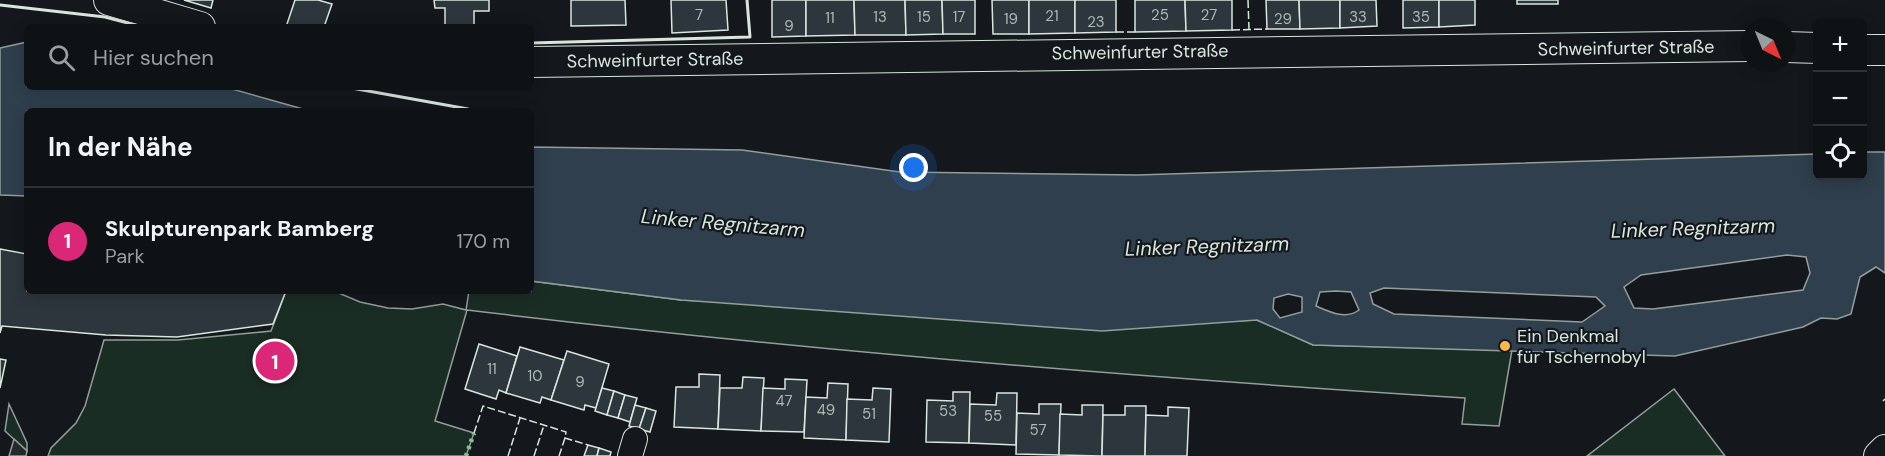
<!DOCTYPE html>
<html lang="de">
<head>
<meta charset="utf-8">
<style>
	:root { --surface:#0f1215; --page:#1d2022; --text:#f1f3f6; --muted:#9b9ea0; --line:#2f3234; --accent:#db2777 }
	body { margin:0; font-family:"DM Sans",sans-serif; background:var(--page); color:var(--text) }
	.controls { position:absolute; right:18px; top:18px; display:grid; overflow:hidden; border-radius:9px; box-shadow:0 3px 15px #0003 }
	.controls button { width:54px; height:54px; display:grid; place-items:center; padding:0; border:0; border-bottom:2px solid var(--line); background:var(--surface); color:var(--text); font:30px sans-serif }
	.compass { position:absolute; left:1741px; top:18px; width:54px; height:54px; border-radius:50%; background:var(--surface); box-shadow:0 3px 15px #0003; rotate:137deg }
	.you { position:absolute; left:914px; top:168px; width:21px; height:21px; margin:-15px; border:4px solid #fff; border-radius:50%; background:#1a73e8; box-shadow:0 0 0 9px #1a73e833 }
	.badge { display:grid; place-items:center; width:39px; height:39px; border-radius:50%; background:var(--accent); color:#fff; font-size:20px; font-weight:700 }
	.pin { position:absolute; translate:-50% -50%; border:3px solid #fff; box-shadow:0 2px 6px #0006 }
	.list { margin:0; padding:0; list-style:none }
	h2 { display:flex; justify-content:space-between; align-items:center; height:78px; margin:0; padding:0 24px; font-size:26px }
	h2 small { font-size:20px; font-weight:400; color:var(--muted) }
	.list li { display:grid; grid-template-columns:39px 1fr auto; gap:18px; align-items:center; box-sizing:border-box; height:108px; padding:0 24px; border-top:2px solid var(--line) }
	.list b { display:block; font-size:22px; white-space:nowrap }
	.list p { margin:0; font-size:20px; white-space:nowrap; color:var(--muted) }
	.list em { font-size:20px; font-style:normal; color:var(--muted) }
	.icon { flex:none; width:33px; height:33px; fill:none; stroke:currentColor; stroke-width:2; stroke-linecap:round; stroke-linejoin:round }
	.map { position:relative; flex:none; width:1885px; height:456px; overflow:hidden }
	.search { position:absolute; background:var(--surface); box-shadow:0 3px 15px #0003; left:24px; top:24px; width:510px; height:66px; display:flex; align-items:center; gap:15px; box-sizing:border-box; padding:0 21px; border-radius:9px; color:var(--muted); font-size:22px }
	.panel { position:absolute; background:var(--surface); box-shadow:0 3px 15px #0003; left:24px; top:108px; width:510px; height:186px; border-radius:9px }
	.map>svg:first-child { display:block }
	.green { fill:#1a2d24; stroke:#939e99; stroke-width:1.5 }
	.parking { fill:#24282b; stroke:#939e99; stroke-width:1.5 }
	.water { fill:#2f3f4d; stroke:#939e99; stroke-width:1.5; fill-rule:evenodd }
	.building { fill:#2c363c; stroke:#d8e6dc; stroke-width:1.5 }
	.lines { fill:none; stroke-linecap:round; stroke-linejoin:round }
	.minor-casing { stroke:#d8e6dc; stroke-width:26 }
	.tertiary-casing { stroke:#d8e6dc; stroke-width:32 }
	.minor { stroke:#14181c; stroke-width:24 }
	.tertiary { stroke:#14181c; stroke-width:30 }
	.hedge { stroke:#8ac095; stroke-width:4.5; stroke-dasharray:3 4.5; stroke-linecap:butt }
	.fence { stroke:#d8e6dc; stroke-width:1.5; stroke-dasharray:8 3; stroke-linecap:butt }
	.wall { stroke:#d8e6dc; stroke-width:3 }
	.poi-dot { fill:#ffb74d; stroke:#14181c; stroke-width:2 }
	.labels { text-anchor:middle; stroke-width:4.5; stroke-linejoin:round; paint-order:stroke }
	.number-label { font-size:15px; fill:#adbab4 }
	.street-label { font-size:18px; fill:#d8e6dc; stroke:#14181c }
	.poi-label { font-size:18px; fill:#d8e6dc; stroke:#14181c; text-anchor:start }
	.water-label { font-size:20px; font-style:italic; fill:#d8e6dc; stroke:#14181c }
</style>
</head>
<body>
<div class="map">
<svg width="1885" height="456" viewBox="0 0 1885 456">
	<rect width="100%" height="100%" fill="#14181c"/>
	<g class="green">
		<path d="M531,281L681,300L1205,322L1257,320L1313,345L1512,350L1499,426L1462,424L1465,398C1132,377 798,350 467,310L435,421L474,433L466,456H48L51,448L76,423L85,406L104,340H178L271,331L286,291H334L360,302L388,308L412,309L443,304L466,310L469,291H531Z"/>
		<polygon points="1674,389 1725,456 1587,456"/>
		<polygon points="9,404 27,443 27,451 5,431"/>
	</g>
	<polygon class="parking" points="14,439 27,451 26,456 9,456"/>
	<g class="water">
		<polygon points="27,42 27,87 225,87 310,111 27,111 27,196 0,195 0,48"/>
		<path d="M531,147L742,150L900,172L1137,175L1817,154L1818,176H1862L1863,152H1885V273L1876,267L1860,277L1851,314L1837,319L1821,318L1803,327L1675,356L1313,345L1257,320L1102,331L681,300L531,281ZM1787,255L1806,257L1810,273L1803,290L1653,309L1634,308L1624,287L1641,275ZM1384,288L1596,297L1605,306L1582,322L1394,314L1373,304L1370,293ZM1336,291L1351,292L1359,310C1345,320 1330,312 1316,306L1320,292ZM1288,294L1302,297V312L1280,318L1273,309L1274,298Z"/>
	</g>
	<g class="building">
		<polygon points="184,0 213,0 211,8"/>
		<polygon points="295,0 318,0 332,4 324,27 286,27"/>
		<polygon points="434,0 489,0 489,11 474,11 474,27 445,27 445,8 435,8"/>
		<polygon points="571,0 625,0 626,25 571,26"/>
		<polygon points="671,0 726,0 728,30 672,33"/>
		<polygon points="772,0 806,0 806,36 772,37"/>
		<polygon points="806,0 854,0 855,35 806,36"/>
		<polygon points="854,0 905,0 906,35 855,35"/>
		<polygon points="905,0 942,0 943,34 906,35"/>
		<polygon points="942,0 975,0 975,34 943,34"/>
		<polygon points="992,0 1029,0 1029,34 993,34"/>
		<polygon points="1029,0 1075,0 1075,33 1029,34"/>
		<polygon points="1075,0 1116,0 1116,32 1075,33"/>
		<polygon points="1135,0 1185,0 1186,31 1135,32"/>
		<polygon points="1185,0 1232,0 1232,30 1186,31"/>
		<polygon points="1266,0 1299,0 1300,29 1267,29"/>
		<polygon points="1299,0 1340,0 1340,28 1300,29"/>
		<polygon points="1340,0 1376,0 1377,26 1340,28"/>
		<polygon points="1403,0 1439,0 1439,27 1403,28"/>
		<polygon points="1439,0 1475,0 1475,25 1439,27"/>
		<rect x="1517" y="0" width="41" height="4"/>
		<polygon points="0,249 27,254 27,291 286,291 273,324 177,337 106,335 2,326 0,333"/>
		<polygon points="479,344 517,356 506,393 499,390 496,399 465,389"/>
		<polygon points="520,347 564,360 551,400 542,397 540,403 506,393"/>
		<polygon points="567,351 609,364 596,408 585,405 584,410 551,400"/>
		<polygon points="0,359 6,360 0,388"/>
		<polygon points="699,374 720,375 718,429 674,427 676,387 699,387"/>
		<polygon points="743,377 764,378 761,431 718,429 720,388 742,388"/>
		<polygon points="785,379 807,380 804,432 761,431 763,388 785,389"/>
		<polygon points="828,383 848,384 846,440 804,438 806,397 827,398"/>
		<polygon points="602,388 614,391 607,415 595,411"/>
		<polygon points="873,388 891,389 889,442 846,440 847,399 872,400"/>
		<polygon points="614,391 625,395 618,418 607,415"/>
		<polygon points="953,392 970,392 969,443 926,442 927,400 953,401"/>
		<polygon points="997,393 1017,393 1016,445 969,443 970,404 996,405"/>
		<polygon points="625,395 637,398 630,422 618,418"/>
		<polygon points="1039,404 1061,404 1059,455 1016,454 1017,413 1039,414"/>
		<polygon points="635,405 646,408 639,429 629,426"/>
		<polygon points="1082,405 1103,405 1102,456 1059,455 1060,414 1082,415"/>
		<polygon points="1125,406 1146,406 1145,456 1102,456 1103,415 1125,415"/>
		<polygon points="1168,407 1189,408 1187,456 1145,456 1146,415 1168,416"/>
		<polygon points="646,408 656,411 650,432 639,429"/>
		<polygon points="588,445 599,448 597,456 584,456"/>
		<polygon points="599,448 611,452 610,456 597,456"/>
	</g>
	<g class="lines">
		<defs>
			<polyline id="minor" points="630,456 635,439"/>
			<g id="tertiary">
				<polyline points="109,0 200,27"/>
				<polyline points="1786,47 1818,48"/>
				<polyline points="1862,50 1885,50"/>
				<polyline points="531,62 1750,46"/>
				<polyline points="1879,456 1885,450"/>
			</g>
		</defs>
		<use href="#minor" class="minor-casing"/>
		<use href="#tertiary" class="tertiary-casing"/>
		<use href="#minor" class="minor"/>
		<use href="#tertiary" class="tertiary"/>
		<polyline class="hedge" points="466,456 474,433"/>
		<g class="fence">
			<polyline points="1248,0 1249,30"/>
			<polyline points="1232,30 1267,29"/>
			<polyline points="1116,32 1135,32"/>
			<polyline points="1883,401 1885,399"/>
			<polyline points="474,433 483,406 566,432 565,438 588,445"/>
			<polyline points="508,456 520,418"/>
			<polyline points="534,456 544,425"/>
			<polyline points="559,456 565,438"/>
		</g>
		<g class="wall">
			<polyline points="0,5 105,17 143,27"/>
			<polyline points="531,43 750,37 747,0"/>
			<polyline points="346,87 468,109"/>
		</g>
	</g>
	<circle class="poi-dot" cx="1505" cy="346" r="6"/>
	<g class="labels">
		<g class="number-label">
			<text x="699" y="20">7</text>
			<text x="1160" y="20">25</text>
			<text x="1209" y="20">27</text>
			<text x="1052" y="21">21</text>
			<text x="880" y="22">13</text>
			<text x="924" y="22">15</text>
			<text x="959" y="22">17</text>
			<text x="1358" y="22">33</text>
			<text x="1421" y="22">35</text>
			<text x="830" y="23">11</text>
			<text x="1011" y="24">19</text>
			<text x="1283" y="24">29</text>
			<text x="1096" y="27">23</text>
			<text x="789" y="31">9</text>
			<text x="492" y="374">11</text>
			<text x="535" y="381">10</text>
			<text x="580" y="387">9</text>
			<text x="784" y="406">47</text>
			<text x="826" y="415">49</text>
			<text x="948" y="416">53</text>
			<text x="869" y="419">51</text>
			<text x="993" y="421">55</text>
			<text x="1038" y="435">57</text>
		</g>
		<g class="street-label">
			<text transform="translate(1626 48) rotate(-1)" y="6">Schweinfurter Straße</text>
			<text transform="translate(1140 52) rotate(-1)" y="6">Schweinfurter Straße</text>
			<text transform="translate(655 60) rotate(-1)" y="6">Schweinfurter Straße</text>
		</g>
		<g class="poi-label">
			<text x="1517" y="342">Ein Denkmal<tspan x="1517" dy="21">für Tschernobyl</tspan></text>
		</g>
		<g class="water-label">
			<text transform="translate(723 223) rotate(5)" y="7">Linker Regnitzarm</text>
			<text transform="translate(1693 228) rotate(-2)" y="7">Linker Regnitzarm</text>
			<text transform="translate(1207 246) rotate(-2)" y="7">Linker Regnitzarm</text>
		</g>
	</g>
</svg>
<div class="controls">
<button>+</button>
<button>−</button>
<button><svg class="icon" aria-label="locate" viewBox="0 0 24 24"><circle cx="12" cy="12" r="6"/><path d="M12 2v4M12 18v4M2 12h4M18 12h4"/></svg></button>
</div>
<svg class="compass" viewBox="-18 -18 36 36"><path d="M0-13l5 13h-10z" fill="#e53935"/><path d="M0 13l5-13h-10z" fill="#9b9ea0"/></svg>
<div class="you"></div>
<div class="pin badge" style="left:275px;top:361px">1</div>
<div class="search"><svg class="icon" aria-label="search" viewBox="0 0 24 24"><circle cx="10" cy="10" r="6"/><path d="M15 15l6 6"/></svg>Hier suchen</div>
<section class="panel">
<h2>In der Nähe<small></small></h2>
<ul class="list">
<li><span class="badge">1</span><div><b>Skulpturenpark Bamberg</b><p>Park</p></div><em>170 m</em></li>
</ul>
</section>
</div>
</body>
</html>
